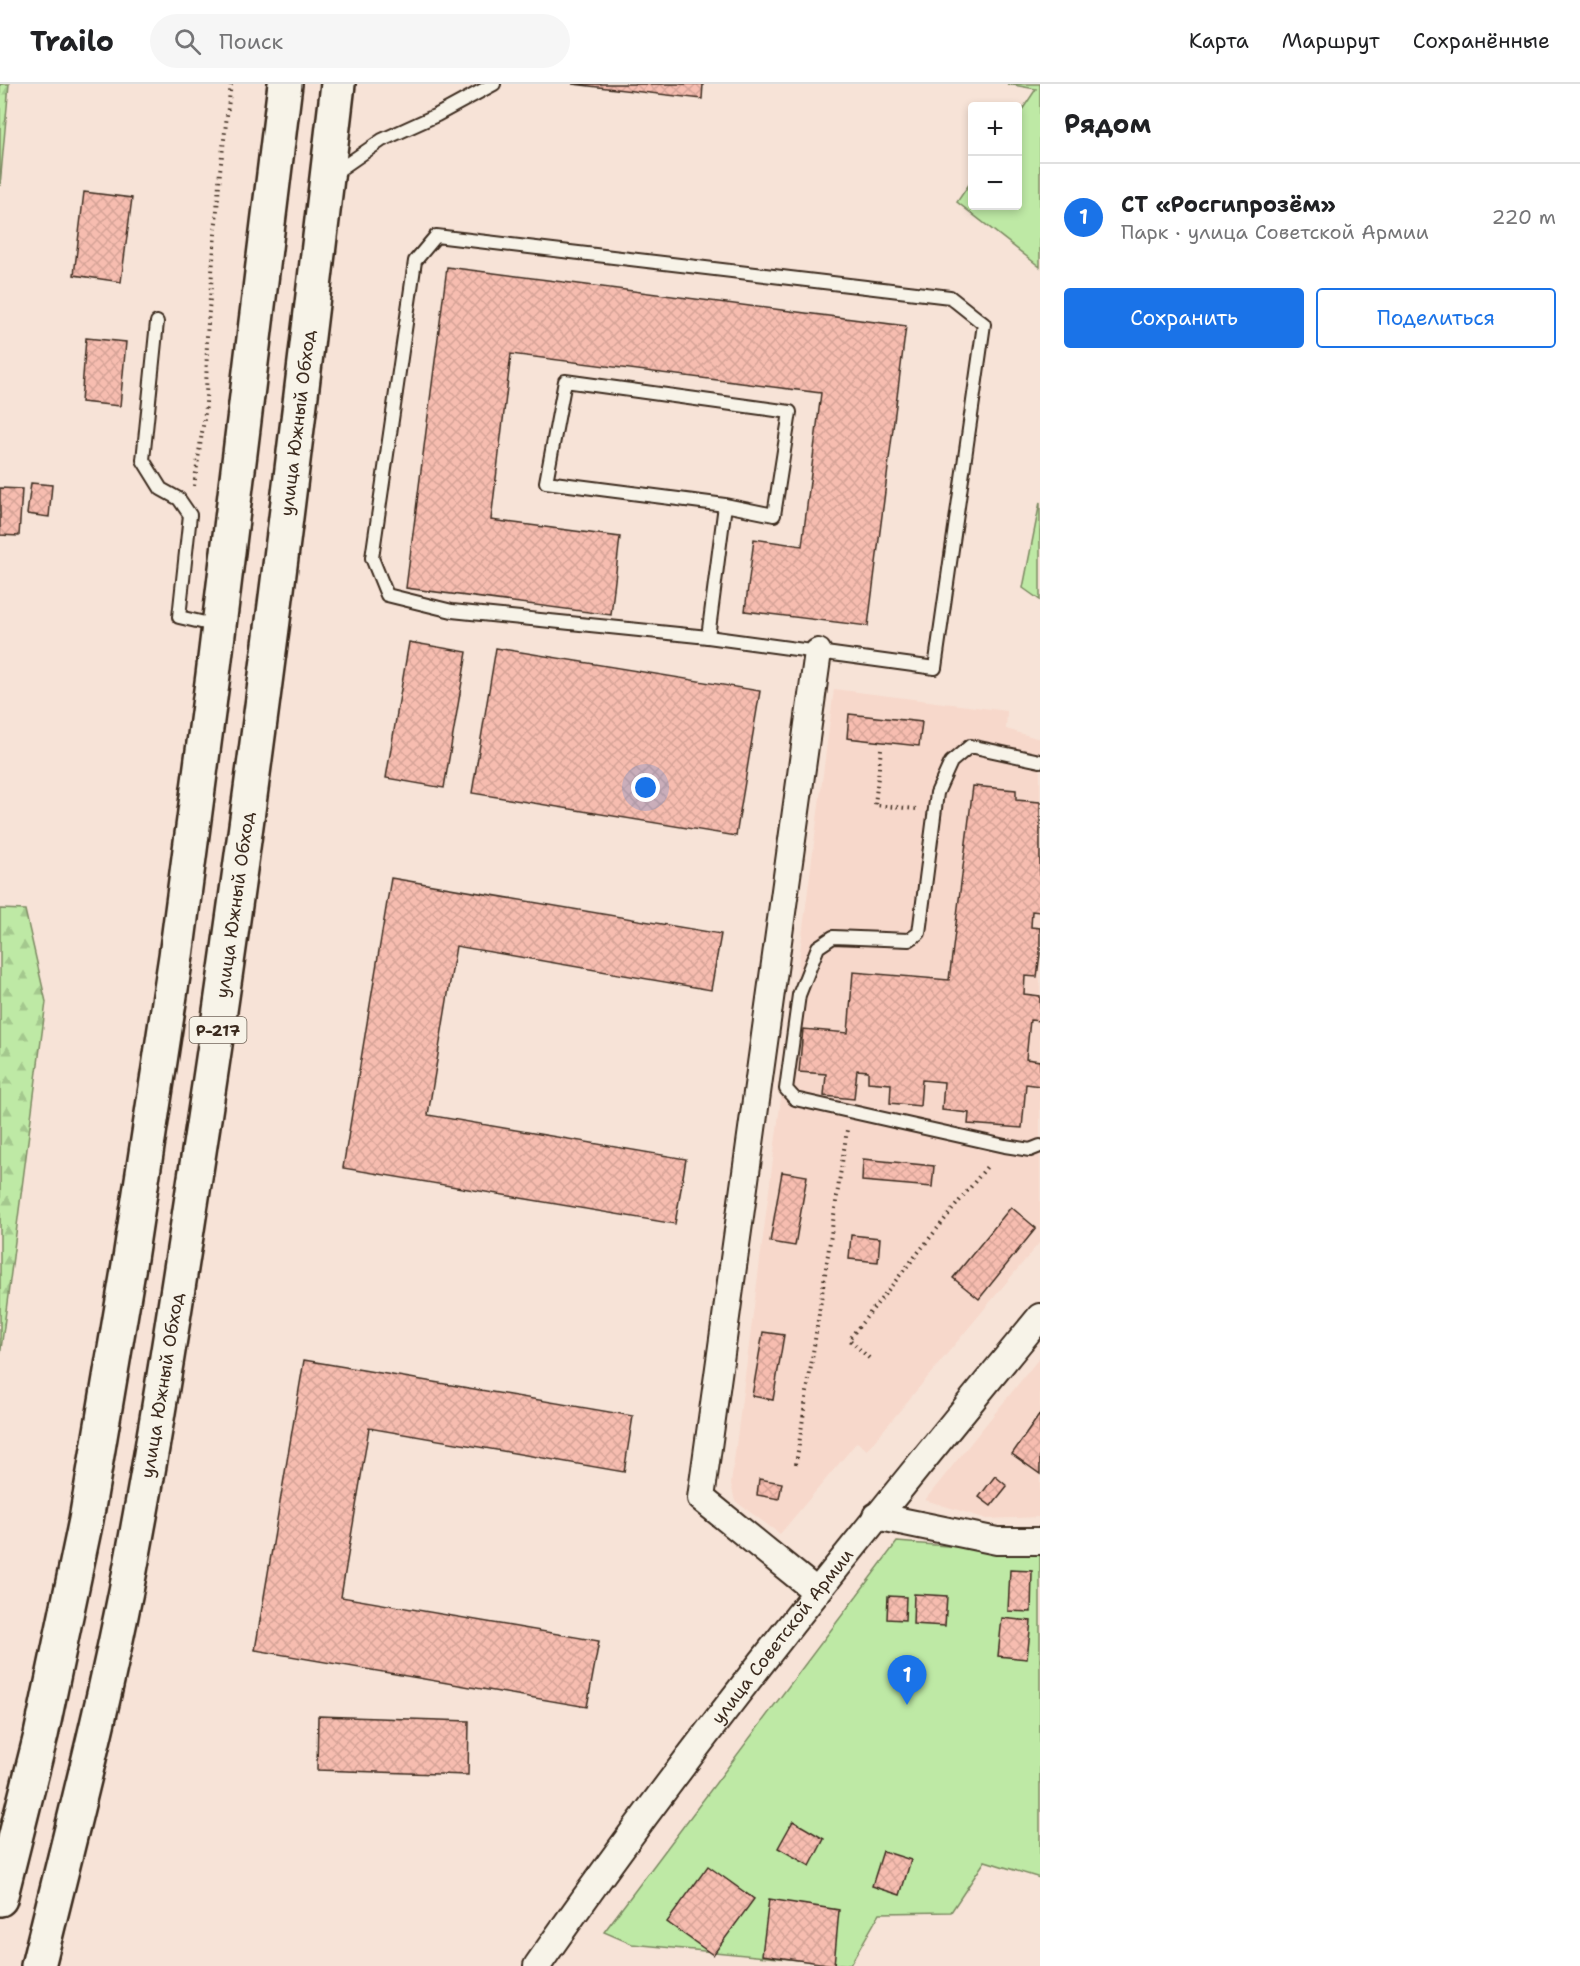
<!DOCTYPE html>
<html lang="ru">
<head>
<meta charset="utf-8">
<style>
	:root { --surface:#fff; --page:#f6f6f6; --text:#202124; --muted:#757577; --line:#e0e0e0; --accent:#1a73e8 }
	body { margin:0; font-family:"Shantell Sans",sans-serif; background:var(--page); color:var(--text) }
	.controls { position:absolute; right:18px; top:18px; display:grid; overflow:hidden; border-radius:6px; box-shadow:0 3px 9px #0003 }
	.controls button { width:54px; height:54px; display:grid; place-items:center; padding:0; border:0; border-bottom:2px solid var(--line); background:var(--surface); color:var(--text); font:30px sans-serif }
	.you { position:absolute; left:646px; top:704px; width:21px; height:21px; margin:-15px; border:4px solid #fff; border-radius:50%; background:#1a73e8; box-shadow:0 0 0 9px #1a73e833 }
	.badge { display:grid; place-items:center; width:39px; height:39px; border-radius:50%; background:var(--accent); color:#fff; font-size:20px; font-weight:700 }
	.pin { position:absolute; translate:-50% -50px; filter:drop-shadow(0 2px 3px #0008) }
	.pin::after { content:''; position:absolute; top:32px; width:21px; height:18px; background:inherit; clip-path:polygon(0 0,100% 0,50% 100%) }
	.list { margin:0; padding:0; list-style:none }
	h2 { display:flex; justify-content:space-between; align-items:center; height:78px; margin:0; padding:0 24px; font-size:26px }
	h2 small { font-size:20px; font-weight:400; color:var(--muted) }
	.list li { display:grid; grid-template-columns:39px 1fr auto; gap:18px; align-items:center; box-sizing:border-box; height:108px; padding:0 24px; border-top:2px solid var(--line) }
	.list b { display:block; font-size:22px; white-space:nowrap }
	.list p { margin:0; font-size:20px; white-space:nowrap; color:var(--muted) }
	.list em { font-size:20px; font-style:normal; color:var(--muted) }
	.actions { display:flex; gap:12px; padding:18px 24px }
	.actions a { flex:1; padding:14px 0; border:2px solid var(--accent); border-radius:6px; text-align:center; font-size:21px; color:var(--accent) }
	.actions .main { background:var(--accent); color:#fff }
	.icon { flex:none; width:33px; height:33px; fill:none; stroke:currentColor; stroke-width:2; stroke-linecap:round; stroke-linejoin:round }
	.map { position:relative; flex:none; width:1040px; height:1882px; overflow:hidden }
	header { display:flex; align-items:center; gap:36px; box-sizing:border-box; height:84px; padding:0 30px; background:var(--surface); border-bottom:2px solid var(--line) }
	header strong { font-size:28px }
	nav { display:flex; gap:33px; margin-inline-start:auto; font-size:21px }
	.search { width:420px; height:54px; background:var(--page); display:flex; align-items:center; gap:15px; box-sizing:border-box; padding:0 21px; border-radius:33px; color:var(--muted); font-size:22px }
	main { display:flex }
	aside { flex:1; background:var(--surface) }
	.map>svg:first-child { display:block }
	.built { fill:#f7d8cb }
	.green { fill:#bee9a5; stroke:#7c8a62; stroke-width:1.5 }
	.forest { fill:url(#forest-firs); stroke:#7c8a62; stroke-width:1.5 }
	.building { fill:url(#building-cross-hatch); stroke:#3b2a1e; stroke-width:1.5 }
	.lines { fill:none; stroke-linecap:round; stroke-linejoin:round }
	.service-casing { stroke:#3b2a1e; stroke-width:16 }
	.minor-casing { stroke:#3b2a1e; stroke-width:30 }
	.primary-casing { stroke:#3b2a1e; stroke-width:38 }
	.path { stroke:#3b2a1e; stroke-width:4; stroke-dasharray:1.5 4.5; stroke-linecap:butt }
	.service { stroke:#f7f3e8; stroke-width:12 }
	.minor { stroke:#f7f3e8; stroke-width:26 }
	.primary { stroke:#f7f3e8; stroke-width:33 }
	.labels { text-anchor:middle; stroke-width:5; stroke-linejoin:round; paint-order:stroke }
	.shield { fill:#f7f3e8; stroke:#73665b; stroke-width:1.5 }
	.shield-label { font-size:16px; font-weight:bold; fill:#3b2a1e }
	.street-label { font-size:18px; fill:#3b2a1e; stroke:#f7f3e8 }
</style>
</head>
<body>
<header>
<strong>Trailo</strong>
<div class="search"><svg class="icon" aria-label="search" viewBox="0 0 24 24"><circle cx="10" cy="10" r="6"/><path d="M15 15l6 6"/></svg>Поиск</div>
<nav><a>Карта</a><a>Маршрут</a><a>Сохранённые</a></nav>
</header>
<main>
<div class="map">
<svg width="1040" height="1882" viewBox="0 0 1040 1882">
	<defs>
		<pattern id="forest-firs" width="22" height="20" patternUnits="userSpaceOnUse" patternTransform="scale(1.5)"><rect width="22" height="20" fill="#bee9a5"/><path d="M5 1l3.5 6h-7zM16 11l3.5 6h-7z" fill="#a4c88e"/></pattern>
		<pattern id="building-cross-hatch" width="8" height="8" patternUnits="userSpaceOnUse" patternTransform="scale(1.5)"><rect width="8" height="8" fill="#f7bdb0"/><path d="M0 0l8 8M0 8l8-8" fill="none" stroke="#d5a397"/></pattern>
	</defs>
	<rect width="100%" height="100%" fill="#f7e3d7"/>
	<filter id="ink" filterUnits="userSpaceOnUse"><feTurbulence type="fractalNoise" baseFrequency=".0167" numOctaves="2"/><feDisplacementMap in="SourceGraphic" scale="12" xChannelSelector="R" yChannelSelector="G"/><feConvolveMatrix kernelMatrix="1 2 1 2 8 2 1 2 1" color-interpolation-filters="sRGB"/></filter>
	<g filter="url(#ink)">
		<g class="built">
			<polygon points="834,605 1007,627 1006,645 1040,655 1040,1158 867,1366 857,1358 780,1450 735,1417 731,1400"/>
			<polygon points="1040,1273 1040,1433 987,1435 925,1416"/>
		</g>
		<g class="green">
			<polygon points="1007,0 1040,0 1040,183 957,118 972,96 972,122 1017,122 1018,32 1036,5"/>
			<polygon points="1040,418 1040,516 1023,504"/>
			<polygon points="897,1458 997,1466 1040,1466 1040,1794 985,1777 951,1828 880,1829 850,1881 632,1860 604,1848"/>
		</g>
		<g class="forest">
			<polygon points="0,0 9,0 0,102"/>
			<polygon points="0,825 25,826 46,918 0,1273"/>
		</g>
		<g class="building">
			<polygon points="572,0 703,0 702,15"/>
			<polygon points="84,108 132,114 121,198 74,191"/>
			<polygon points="447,183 906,242 868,542 745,527 754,455 802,462 821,309 511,270 491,436 620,453 611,531 406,504"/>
			<polygon points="86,254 126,258 120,322 81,318"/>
			<polygon points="31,399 52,401 49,433 27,430"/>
			<polygon points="0,404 22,405 19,452 0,451"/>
			<polygon points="409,558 467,568 444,704 386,694"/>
			<polygon points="496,564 760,607 736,752 472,709"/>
			<polygon points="849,630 922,638 919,662 847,654"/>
			<polygon points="973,702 1016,706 1016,716 1040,718 1040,828 1032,827 1031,843 1040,844 1040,870 1037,893 1025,892 1024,910 1040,912 1040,937 1030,936 1026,975 1040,977 1040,1002 1026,1000 1022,1044 968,1040 969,1029 942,1026 944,998 922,996 920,1022 890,1019 891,1000 868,998 868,987 857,986 854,1015 824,1012 826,990 799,988 803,945 848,949 853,888 949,896"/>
			<polygon points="391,794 721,850 711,906 456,862 428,1031 686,1075 675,1140 343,1084"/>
			<polygon points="863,1075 934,1082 932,1103 862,1097"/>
			<polygon points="782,1088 807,1092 795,1162 770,1158"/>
			<polygon points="1011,1123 1036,1144 979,1215 953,1194"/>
			<polygon points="851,1151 880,1154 878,1178 849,1175"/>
			<polygon points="763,1248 784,1251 773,1316 752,1312"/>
			<polygon points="304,1276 633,1332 624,1388 369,1344 341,1513 599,1557 587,1623 255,1566"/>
			<polygon points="1040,1330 1040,1390 1012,1370"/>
			<polygon points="995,1392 1007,1402 991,1422 979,1413"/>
			<polygon points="759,1395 782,1399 779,1415 757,1411"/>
			<polygon points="1010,1486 1032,1487 1031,1528 1008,1527"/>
			<polygon points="914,1510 947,1512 945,1542 913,1540"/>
			<polygon points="888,1512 906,1513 905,1536 887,1535"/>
			<polygon points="1002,1534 1031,1537 1027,1575 998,1572"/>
			<polygon points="318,1632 469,1637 468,1691 317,1686"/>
			<polygon points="793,1737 824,1755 810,1782 778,1764"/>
			<polygon points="883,1767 911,1776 900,1811 872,1802"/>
			<polygon points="708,1782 754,1815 713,1871 667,1838"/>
			<polygon points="769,1815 839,1826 834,1881 762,1871"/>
		</g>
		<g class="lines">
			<defs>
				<g id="service">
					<polyline points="333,90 382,56 437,31 494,0"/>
					<polygon points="436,152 950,213 984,240 935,584 708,553 452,527 387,511 372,474 415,177"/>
					<polyline points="157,238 143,376 161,405 179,415 190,431 179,533 218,542"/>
					<polyline points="708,553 725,421 774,431 790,328 565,297 546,398 725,421"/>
					<polyline points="1040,677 970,662 951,678 937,709 919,849 909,856 833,853 818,863 799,911 786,1005 795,1015 1005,1062 1030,1066 1040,1062"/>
				</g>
				<g id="minor">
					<polyline points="876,1432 997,1457 1040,1457"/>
					<polyline points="817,1508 701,1414 818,568"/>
					<path id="s1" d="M537,1882C693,1657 866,1445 1040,1233"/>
				</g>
				<g id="primary">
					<polyline points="0,1815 41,1651 86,1436 129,1181 176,872 213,591 285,0"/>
					<path id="s2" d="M38,1882C74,1736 112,1591 138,1443C161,1320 179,1197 198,1074C253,717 296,359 338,0"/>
				</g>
			</defs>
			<use href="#service" class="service-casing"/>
			<use href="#minor" class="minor-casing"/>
			<use href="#primary" class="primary-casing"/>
			<g class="path">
				<polyline points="194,402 206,322 207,252 220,87 231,0"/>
				<polyline points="881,665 875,721 916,725"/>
				<polyline points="869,1274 849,1255 989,1080"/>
				<polyline points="796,1380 847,1046"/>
			</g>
			<use href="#service" class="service"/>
			<use href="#minor" class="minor"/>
			<use href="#primary" class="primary"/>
		</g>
	</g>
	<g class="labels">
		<rect class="shield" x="189.5" y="933" width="57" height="26" rx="4.5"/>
		<g class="shield-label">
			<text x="218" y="952">Р-217</text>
		</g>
		<g class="street-label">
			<text dy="6" stroke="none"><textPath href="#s2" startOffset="1566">улица Южный Обход</textPath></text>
			<text dy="6" stroke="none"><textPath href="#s2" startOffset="1080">улица Южный Обход</textPath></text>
			<text dy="6" stroke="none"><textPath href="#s2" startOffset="594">улица Южный Обход</textPath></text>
			<text dy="6" stroke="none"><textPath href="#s1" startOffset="411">улица Советской Армии</textPath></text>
		</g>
	</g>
</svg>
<div class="controls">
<button>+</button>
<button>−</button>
</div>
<div class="you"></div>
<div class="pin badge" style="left:907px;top:1621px">1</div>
</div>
<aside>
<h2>Рядом<small></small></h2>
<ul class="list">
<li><span class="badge">1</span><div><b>СТ «Росгипрозём»</b><p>Парк · улица Советской Армии</p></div><em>220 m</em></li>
</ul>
<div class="actions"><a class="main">Сохранить</a><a>Поделиться</a></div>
</aside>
</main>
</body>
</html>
